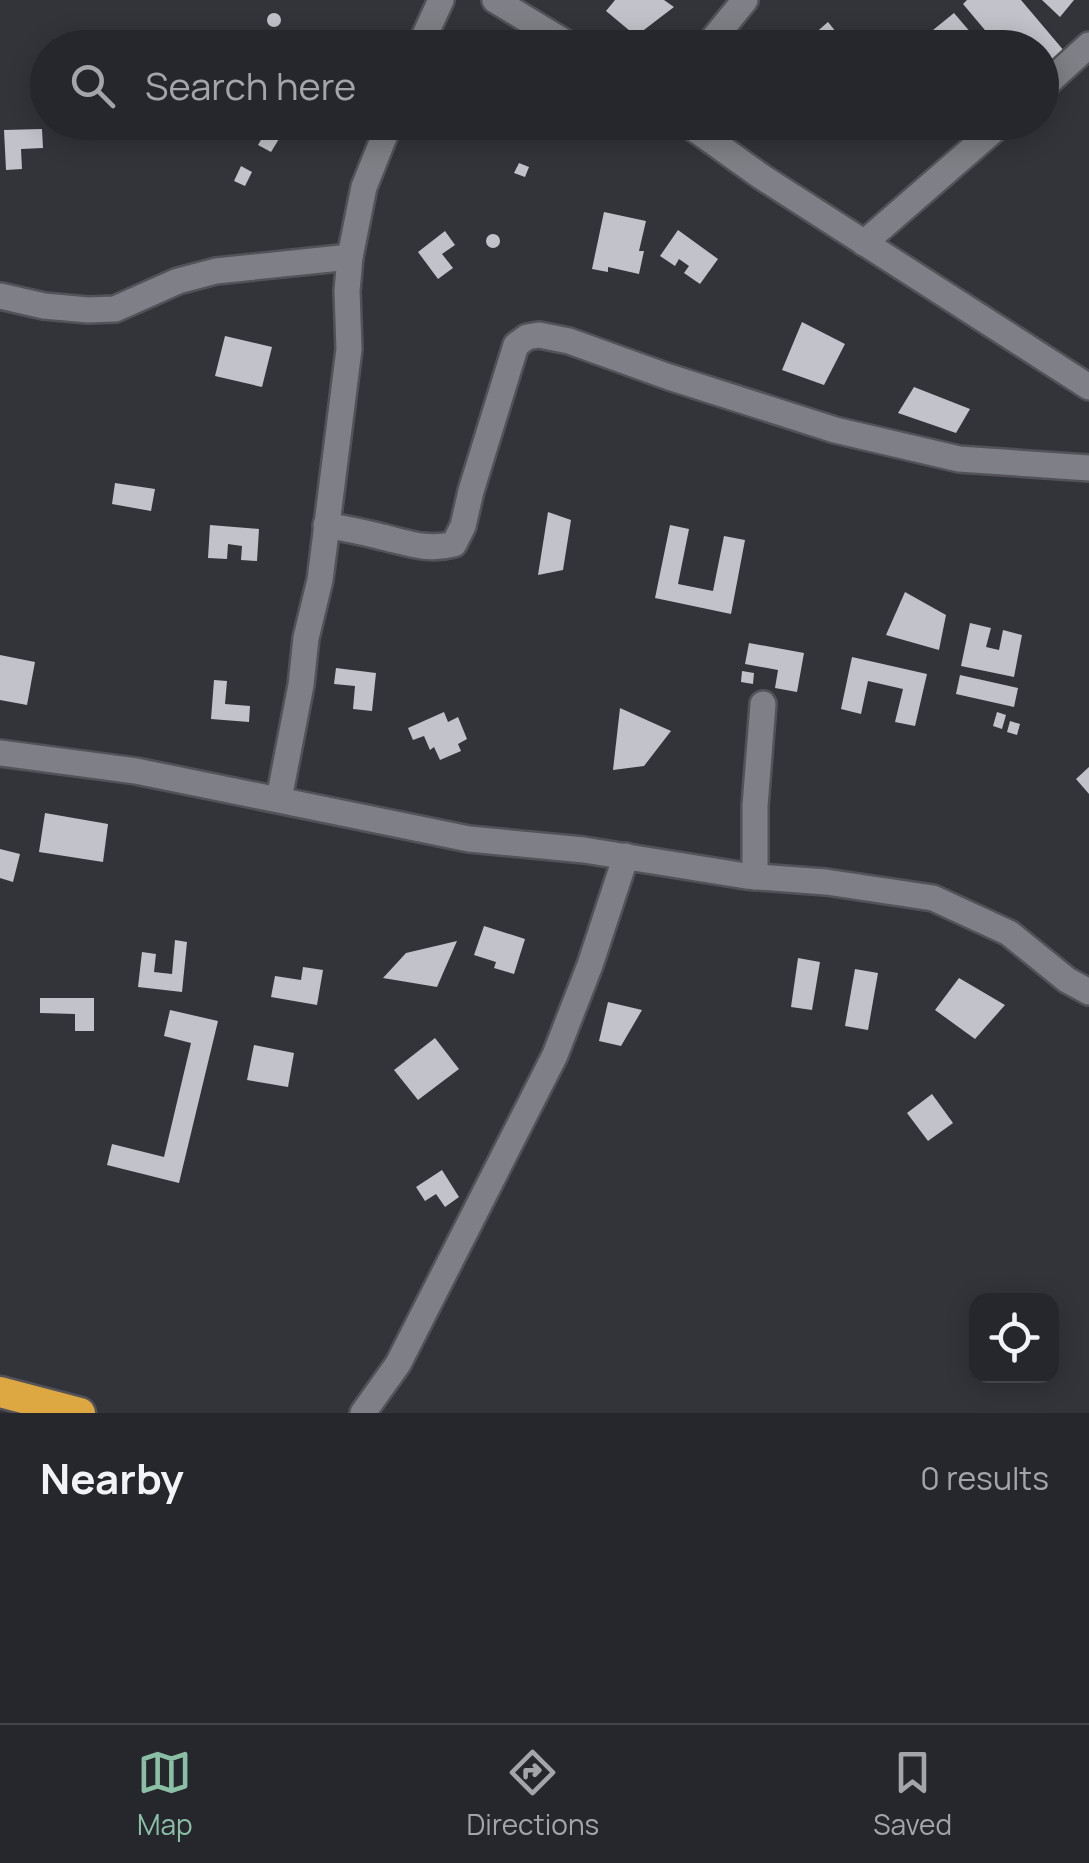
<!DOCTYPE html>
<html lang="en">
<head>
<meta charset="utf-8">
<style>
	:root { --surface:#26272c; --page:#2e2f34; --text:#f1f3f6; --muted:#a4a5a9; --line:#424448; --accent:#8abfa5 }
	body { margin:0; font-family:Manrope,sans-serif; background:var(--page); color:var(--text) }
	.controls { position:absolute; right:30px; bottom:30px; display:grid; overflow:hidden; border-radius:20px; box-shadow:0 5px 25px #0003 }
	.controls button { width:90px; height:90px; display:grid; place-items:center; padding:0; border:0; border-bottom:2px solid var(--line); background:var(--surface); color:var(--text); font:50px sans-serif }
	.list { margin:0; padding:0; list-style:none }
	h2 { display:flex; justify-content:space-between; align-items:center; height:130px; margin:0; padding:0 40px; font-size:42px }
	h2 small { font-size:32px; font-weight:400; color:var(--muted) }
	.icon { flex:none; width:55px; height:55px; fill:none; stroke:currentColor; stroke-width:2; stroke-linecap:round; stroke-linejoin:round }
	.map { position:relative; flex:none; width:1089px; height:1413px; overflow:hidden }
	.search { position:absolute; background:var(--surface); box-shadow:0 5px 25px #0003; left:30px; right:30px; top:30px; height:110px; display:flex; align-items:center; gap:25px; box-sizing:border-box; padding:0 35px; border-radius:55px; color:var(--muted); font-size:38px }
	.sheet { height:310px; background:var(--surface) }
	nav { display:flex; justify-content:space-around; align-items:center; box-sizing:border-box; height:140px; border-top:2px solid var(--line); background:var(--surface); font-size:28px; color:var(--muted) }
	nav a { display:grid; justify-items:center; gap:5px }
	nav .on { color:var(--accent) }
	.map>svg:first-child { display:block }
	.building { fill:#c2c2ca }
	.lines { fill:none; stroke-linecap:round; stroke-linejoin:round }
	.minor-casing { stroke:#525258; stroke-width:30 }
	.highway-casing { stroke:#525258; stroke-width:35 }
	.minor { stroke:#7f8087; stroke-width:25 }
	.highway { stroke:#dda742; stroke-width:30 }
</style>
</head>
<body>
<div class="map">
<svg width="1089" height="1413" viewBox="0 0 1089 1413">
	<rect width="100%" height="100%" fill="#33343a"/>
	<g class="building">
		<polygon points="615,0 664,0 674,7 636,36 606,11"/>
		<polygon points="967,0 1021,0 1065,52 1042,73 1042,48 1000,48 963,4"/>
		<polygon points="1042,0 1074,0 1060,17"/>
		<circle cx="274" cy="20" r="7"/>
		<polygon points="954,13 984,48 921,48 917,43"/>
		<polygon points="828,22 849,48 798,48"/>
		<polygon points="42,129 43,148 21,149 22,169 6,170 4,130"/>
		<polygon points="266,131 279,139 271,152 258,145"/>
		<polygon points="519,163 529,167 525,177 514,173"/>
		<polygon points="241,166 252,172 245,186 234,181"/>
		<polygon points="604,212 646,221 639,251 644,251 639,274 608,267 608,272 592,269"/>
		<polygon points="678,230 718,259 700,284 684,273 689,266 679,259 675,266 660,256"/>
		<polygon points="445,231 455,245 442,254 453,268 438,279 418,252"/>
		<circle cx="493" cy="241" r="7"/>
		<polygon points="802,322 845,344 824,385 782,370"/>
		<polygon points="225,336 272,347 262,387 215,376"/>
		<polygon points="914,387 970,409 956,433 898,413"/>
		<polygon points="115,483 155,489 151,511 112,504"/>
		<polygon points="548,512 571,520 563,570 538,575"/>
		<polygon points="210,525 259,529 257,561 241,560 242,546 228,544 227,559 208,558"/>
		<polygon points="670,525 689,529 678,584 713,591 724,536 745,540 731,614 655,598"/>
		<polygon points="905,592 946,615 939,650 886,635"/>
		<polygon points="970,623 991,628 986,647 999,650 1003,630 1022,635 1014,677 961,666"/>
		<polygon points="749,643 804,653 797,692 775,688 778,670 745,664"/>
		<polygon points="0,655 35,662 27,705 0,700"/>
		<polygon points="852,657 927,674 915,726 895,722 903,689 868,681 861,714 841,709"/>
		<polygon points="336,668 376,673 372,711 353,709 355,686 334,684"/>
		<polygon points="742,671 754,673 753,684 741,682"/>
		<polygon points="960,675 1018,688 1014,707 956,694"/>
		<polygon points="214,680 227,681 225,704 250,706 249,722 211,719"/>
		<polygon points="620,708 671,731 644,766 613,770"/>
		<polygon points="444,712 448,722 458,717 467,739 458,744 461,751 440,760 434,747 430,750 424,736 413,740 408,728"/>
		<polygon points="997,712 1006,715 1002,729 993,726"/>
		<polygon points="1010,721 1020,724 1017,735 1007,732"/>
		<polygon points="1089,767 1089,794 1076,779"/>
		<polygon points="45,813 108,824 103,862 39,852"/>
		<polygon points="0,849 20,854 13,882 0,878"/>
		<polygon points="484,926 525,939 514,974 494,968 496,962 474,955"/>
		<polygon points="175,940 187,942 182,992 138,987 142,952 156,954 154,972 172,974"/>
		<polygon points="457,941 437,987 383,978 406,953"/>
		<polygon points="798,958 820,962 812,1010 791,1007"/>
		<polygon points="303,967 323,970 317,1005 271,997 275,976 301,980"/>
		<polygon points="855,969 878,973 868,1030 845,1026"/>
		<polygon points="959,978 1005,1005 975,1039 935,1010"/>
		<polygon points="40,998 94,998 94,1031 75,1031 75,1014 40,1013"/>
		<polygon points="608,1002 642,1010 621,1046 599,1041"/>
		<polygon points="170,1010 218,1021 179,1183 107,1165 112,1144 164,1157 191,1043 164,1036"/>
		<polygon points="435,1038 459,1069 418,1100 394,1070"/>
		<polygon points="254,1045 294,1053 288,1087 247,1080"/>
		<polygon points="932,1094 953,1123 928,1141 907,1113"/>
		<polygon points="442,1170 459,1197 445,1207 436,1194 425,1201 416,1187"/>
	</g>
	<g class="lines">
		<defs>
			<g id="minor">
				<polyline points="495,0 574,48"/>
				<polyline points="419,48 441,0"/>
				<polyline points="706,48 745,0"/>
				<polyline points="1042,88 1089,45"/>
				<polyline points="685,122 762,177 1089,387"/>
				<polyline points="864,243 1003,122"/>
				<polyline points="0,296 44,306 88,310 115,309 178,281 216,271 350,257"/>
				<path d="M326,525C345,529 364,532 382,537C408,543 428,551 454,544L463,526L471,491L516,345L527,337L539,335L569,341L669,377L835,430L959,459L1089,468"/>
				<polyline points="0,753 136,771 469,839 584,850 746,876 826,882 933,898 1009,933 1067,980 1089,992"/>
				<polyline points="279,799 301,685 306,638 320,580 349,349 347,291 350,257 364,187 390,122"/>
				<polyline points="755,877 755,806 763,704"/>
				<polyline points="363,1413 398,1364 555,1055 590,965 626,856"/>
			</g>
			<polyline id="highway" points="0,1392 80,1413"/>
		</defs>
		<use href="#minor" class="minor-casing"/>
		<use href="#highway" class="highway-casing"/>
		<use href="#minor" class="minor"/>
		<use href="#highway" class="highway"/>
	</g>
</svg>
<div class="controls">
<button><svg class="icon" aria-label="locate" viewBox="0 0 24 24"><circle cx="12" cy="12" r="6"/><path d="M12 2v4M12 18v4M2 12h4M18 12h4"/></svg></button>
</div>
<div class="search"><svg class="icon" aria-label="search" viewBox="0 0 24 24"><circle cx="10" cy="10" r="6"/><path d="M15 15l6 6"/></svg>Search here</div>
</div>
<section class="sheet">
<h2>Nearby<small>0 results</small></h2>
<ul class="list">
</ul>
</section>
<nav>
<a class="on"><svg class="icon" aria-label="map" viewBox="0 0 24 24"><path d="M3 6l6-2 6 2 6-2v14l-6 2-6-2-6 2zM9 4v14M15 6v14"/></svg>Map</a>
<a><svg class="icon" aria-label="directions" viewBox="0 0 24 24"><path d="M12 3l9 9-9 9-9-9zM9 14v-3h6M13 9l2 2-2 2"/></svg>Directions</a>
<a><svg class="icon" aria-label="saved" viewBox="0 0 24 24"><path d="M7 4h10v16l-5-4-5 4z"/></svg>Saved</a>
</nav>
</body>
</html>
